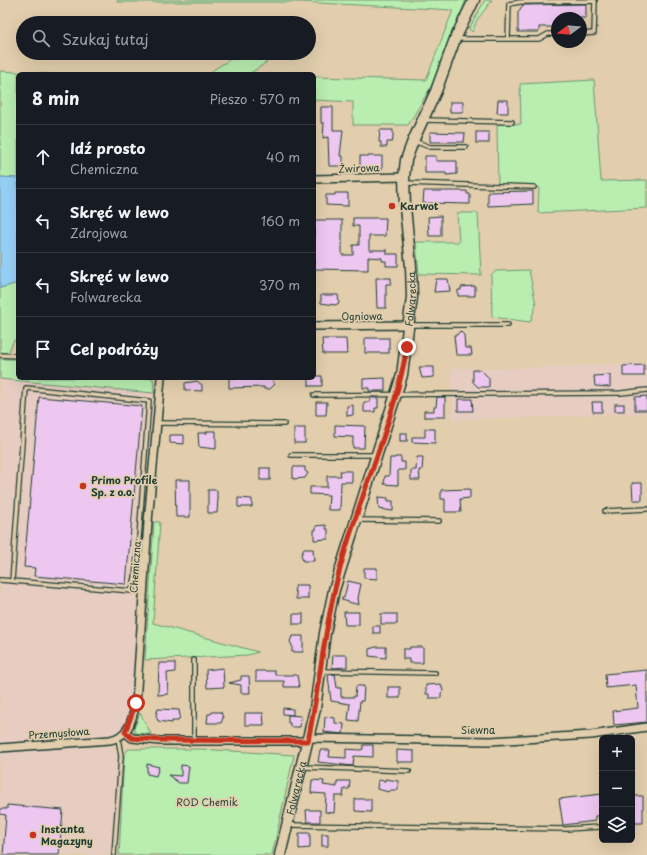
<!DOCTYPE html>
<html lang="pl">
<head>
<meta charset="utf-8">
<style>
	:root { --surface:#171b24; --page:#242831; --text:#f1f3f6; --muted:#9ea1a6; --line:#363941 }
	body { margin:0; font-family:"Playpen Sans",sans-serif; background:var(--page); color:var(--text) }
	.controls { position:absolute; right:12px; bottom:12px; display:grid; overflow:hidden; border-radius:6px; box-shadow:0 4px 16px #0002 }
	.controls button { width:36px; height:36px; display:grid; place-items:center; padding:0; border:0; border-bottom:1px solid var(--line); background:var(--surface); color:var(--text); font:20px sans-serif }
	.compass { position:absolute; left:551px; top:12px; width:36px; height:36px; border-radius:50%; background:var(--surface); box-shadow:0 4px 16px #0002; rotate:254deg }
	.stop { position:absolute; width:12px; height:12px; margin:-9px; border:3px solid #c8321e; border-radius:50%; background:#fff }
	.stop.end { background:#c8321e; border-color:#fff; box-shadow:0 1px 4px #0008 }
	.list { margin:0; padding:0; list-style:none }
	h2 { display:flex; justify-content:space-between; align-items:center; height:52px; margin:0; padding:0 16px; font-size:17px }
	h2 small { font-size:13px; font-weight:400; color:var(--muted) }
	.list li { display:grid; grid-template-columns:26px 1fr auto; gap:12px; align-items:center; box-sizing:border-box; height:64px; padding:0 16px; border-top:1px solid var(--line) }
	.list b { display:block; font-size:15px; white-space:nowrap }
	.list p { margin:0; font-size:13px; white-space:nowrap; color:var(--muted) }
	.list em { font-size:13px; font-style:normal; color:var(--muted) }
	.icon { flex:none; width:22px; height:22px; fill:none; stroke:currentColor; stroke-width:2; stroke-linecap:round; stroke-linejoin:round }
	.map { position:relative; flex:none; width:647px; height:855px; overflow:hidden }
	.search { position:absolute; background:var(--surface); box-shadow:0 4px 16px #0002; left:16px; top:16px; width:300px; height:44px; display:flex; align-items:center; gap:10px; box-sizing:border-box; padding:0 14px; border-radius:22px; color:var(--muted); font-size:15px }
	.panel { position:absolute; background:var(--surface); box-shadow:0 4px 16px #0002; left:16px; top:72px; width:300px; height:308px; border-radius:6px }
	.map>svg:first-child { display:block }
	.built { fill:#e6ccc1 }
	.green { fill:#b9eeb0; stroke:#6c9672 }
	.water { fill:#97d0f7; stroke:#6795a9 }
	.building { fill:#eec7f0; stroke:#1f3d34 }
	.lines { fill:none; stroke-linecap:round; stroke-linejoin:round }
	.lane-casing { stroke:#1f3d34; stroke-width:6 }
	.street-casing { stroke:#1f3d34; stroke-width:10 }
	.secondary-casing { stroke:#1f3d34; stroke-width:13 }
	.lane { stroke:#e2cead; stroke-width:3.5 }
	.street { stroke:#e2cead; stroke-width:7 }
	.secondary { stroke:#e2cead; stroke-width:10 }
	.route { stroke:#c8321e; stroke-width:5 }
	.poi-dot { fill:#c8321e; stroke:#e2cead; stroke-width:1.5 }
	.labels { text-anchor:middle; stroke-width:3.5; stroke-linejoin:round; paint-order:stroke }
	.street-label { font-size:10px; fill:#1f3d34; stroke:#e2cead }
	.poi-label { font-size:10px; font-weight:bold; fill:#1f3d34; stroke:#e2cead; text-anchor:start }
	.park-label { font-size:10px; fill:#27463a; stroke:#e2cead }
</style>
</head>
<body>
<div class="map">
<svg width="647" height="855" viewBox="0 0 647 855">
	<rect width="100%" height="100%" fill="#e2cead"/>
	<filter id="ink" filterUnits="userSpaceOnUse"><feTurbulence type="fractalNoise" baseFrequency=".025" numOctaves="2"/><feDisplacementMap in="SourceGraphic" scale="8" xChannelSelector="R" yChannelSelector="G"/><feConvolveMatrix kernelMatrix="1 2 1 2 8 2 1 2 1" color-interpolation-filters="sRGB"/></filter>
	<g filter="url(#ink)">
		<g class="built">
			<polygon points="647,363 647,413 452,420 452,368 493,369"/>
			<polygon points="0,378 154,393 139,581 133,596 137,599 131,701 128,720 112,747 115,749 117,756 124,756 119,855 0,855"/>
		</g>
		<g class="green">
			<polygon points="118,0 466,0 431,87 408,125 353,125 353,102 314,100 314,77 426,80 453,10 300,2 117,2"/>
			<polygon points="485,0 492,0 477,20 472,32 469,29"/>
			<polygon points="241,53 265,53 267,62 249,74 210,74 213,70"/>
			<polygon points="0,71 49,74 18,74 18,178 0,177"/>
			<polygon points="594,80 601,181 647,180 647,208 538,213 539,187 498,187 497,124 521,124 520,84"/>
			<polygon points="457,213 478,213 481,275 419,274 416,242 459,242"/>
			<polygon points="529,270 536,305 530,322 492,317 491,275 496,271"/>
			<polygon points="18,283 18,341 14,340 8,353 0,353 0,288"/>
			<polygon points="0,359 18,359 18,378 153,378 154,393 0,379"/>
			<polygon points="154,522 160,522 153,623 258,652 248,655 145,660"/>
			<polygon points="140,713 151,734 135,733 134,728"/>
			<polygon points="128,749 200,749 294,755 272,855 119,855 124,756"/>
		</g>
		<polygon class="water" points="0,177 18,178 18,283 0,288"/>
		<g class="building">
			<polygon points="586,4 586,18 557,18 557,27 539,27 539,32 518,32 518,12 523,5"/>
			<polygon points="498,100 508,100 508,113 497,113"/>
			<rect x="450" y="102" width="13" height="10"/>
			<polygon points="321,107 333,107 333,130 343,130 340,156 343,156 343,166 329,166 328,137 323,138 324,123 321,123"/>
			<polygon points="380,130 393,130 393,139 392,142 387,142 387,147 381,147 381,142 379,142"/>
			<polygon points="430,132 465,133 464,142 430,142"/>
			<rect x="476" y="132" width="13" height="11"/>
			<rect x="360" y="156" width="22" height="13"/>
			<polygon points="425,156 436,156 436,161 457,161 457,174 446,175 446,173 425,173"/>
			<polygon points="424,191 467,191 467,194 470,194 470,204 423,203"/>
			<polygon points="533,191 533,204 488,206 488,192"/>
			<polygon points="335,193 348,193 348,206 326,205 326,195 335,195"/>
			<polygon points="441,216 441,236 429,236 428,217"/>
			<polygon points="353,218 386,218 385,236 369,236 369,250 387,250 387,254 398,254 398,266 386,266 386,261 382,261 382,258 368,257 368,270 314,269 314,220 342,220 342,255 353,255 353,245 359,245 359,226 353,226"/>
			<polygon points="376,278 391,278 391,284 386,284 386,308 377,308"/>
			<polygon points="436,279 448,279 450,291 434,292"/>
			<polygon points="475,286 475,296 458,296 458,290 461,290 461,287"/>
			<polygon points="321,295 338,295 339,303 335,305 321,303"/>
			<polygon points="460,331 464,335 465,348 471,348 472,355 456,355 454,335 457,335"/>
			<rect x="365" y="338" width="24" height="15"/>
			<polygon points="322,339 346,339 347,354 323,354"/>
			<polygon points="644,365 644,376 623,376 623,366"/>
			<polygon points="419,367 434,367 434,377 422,378"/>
			<polygon points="473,370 481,370 489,378 489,387 478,387 473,382"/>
			<polygon points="610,375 610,387 595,386 594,376"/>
			<polygon points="314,376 322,376 322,386 309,386 309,378 314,378"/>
			<polygon points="229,378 273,378 273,383 275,384 270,389 264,389 264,387 229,388"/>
			<polygon points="385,378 385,391 369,391 369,388 363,388 363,379"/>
			<polygon points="197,381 202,385 202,391 185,390 185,383"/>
			<polygon points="647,396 647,410 635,410 635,397"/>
			<polygon points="39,397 142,406 126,584 34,576 35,568 24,567"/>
			<polygon points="437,397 445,397 445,417 424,417 424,411 434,411 434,407 436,407"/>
			<polygon points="370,398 378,398 378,408 375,408 375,412 364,412 364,402 370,402"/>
			<polygon points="458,399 472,399 473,411 458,411"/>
			<polygon points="316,402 327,402 326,415 316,415"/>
			<polygon points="592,402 602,402 602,412 593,412"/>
			<rect x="615" y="404" width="9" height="7"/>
			<polygon points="353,405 353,415 347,416 347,406"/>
			<polygon points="335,425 365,426 364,448 353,448 353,437 335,436"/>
			<rect x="294" y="428" width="11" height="15"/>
			<polygon points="425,429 435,429 435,443 412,442 412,437 425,437"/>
			<polygon points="207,431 216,431 216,449 199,447 198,433 207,433"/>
			<rect x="400" y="433" width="7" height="8"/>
			<polygon points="170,435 184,435 184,444 170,443"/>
			<polygon points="395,457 401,457 401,462 405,462 405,470 398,470 398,485 384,484 385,476 389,476 390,458 395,458"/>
			<polygon points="417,457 423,457 422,470 419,470 420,480 411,480 411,470 416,470"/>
			<polygon points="293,467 305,467 305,471 308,473 305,478 293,479"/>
			<rect x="260" y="468" width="10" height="12"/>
			<polygon points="340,471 352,471 352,482 341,482 340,510 328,510 329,495 310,494 310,487 327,487 327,476 341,476"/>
			<polygon points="175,480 190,480 190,517 176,517"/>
			<polygon points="632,483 642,483 642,500 633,500"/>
			<polygon points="470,489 470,498 460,499 461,512 445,512 445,499 441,499 441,490"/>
			<polygon points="208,490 217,490 217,498 218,498 217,513 208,513"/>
			<polygon points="378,497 388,498 388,501 393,501 393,511 379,509"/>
			<polygon points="238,498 252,499 252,507 238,507"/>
			<polygon points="326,525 326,529 328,529 328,539 314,540 314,530 316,530 316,526"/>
			<polygon points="304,549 313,549 314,561 303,561 301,555"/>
			<polygon points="364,568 377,568 377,579 364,578"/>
			<polygon points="348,581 361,584 358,598 359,605 342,600 342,598 344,598"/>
			<polygon points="296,585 308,585 308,599 296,599 296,592 294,591"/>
			<polygon points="344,612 359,612 359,625 345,625"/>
			<rect x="293" y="614" width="10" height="10"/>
			<rect x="381" y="614" width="16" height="10"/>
			<rect x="373" y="626" width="7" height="7"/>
			<polygon points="292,636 303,636 303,652 292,652 292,645 290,642"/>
			<polygon points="376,647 386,647 386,658 369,656 369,649"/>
			<polygon points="410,647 423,647 423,663 409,663 409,659 403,659 403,649 410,649"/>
			<polygon points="333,655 347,655 347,667 332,668"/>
			<polygon points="159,663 175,663 175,672 167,673 168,694 158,695"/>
			<polygon points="223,668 224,687 207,688 206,670"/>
			<polygon points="647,670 647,722 614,725 613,711 638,708 636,685 606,688 605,674"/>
			<polygon points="256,671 275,671 275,675 297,675 299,687 284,687 284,681 256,681"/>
			<polygon points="335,674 337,688 341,688 341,697 355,697 356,686 364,686 363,701 360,701 358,721 348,720 350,704 331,701 328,675"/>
			<polygon points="241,676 249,676 250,693 241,693 241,685 229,683 241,680"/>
			<polygon points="441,684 443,691 441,693 441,698 429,698 429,694 426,694 426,685"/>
			<rect x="388" y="687" width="12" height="11"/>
			<polygon points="283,708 293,709 293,715 283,714"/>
			<polygon points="158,709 179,710 180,716 178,721 172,721 172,723 158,721 156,715"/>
			<polygon points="212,712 221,712 223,718 221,723 207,723 208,714 211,714"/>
			<polygon points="245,713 263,713 264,725 245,725"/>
			<polygon points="288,715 301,716 300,727 290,727 290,723 288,723"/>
			<polygon points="325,717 335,718 335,723 344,724 343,734 324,732"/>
			<polygon points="363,745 373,745 373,757 354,756 353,766 318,762 320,750 330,750 329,757 346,758 346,749 360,750 363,749"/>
			<polygon points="397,750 414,751 414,762 397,762"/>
			<polygon points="147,764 159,767 156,776 147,774"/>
			<polygon points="181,765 189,766 187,783 179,783 168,775 181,776"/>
			<polygon points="385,779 398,781 398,790 391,790 389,792 377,789 378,780 385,781"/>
			<polygon points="312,780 324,781 323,785 337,787 337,781 350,781 349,789 344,789 343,796 335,796 334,813 325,812 326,794 311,793"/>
			<polygon points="602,794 602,815 595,816 595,821 563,825 559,799"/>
			<polygon points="632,796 643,796 643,823 633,823"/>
			<polygon points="355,799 371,799 371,812 355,811"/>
			<polygon points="7,805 63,810 59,855 3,855 6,815 0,814 0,809 7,809"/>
			<polygon points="306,810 320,810 320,822 307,822"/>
			<polygon points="299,833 310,833 310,848 299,849"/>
			<rect x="322" y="834" width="6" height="12"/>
		</g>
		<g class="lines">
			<defs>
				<g id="lane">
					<polyline points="508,38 509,4 520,2 595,1 594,33 581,34"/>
					<polyline points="456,39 539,39 548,34 557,34"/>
					<polyline points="424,120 512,122"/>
					<polyline points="414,141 430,147 466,147"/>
					<polyline points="405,183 534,187"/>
					<polyline points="410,325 508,325"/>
					<polyline points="0,355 18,356"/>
					<polyline points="314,395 621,393 647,390"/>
					<polyline points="157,423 284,424"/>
					<polyline points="291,455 376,455"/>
					<polyline points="605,511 647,509"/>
					<polyline points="358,520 439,521"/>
					<polyline points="0,580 132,591 135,577 139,537 149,401 26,388 12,581"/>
					<polyline points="194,660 194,741"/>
					<polyline points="321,671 435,673"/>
					<polyline points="303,767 409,771"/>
					<polyline points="289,825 566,829 600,827"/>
					<polyline points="114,855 121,756 118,738"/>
				</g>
				<g id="street">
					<polyline points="314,179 404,177"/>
					<polyline points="314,326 410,325"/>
					<polyline points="125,732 132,738 160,741 308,741"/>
					<polyline points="309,738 491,741 591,735 647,727"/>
					<path d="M0,748L110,740C129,736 132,720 136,703L148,522L161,378"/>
				</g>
				<g id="secondary">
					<path id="s1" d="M280,855L315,709L325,633L334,590L402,375L412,297L411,267L405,207L404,177L406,160L413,141L436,91L455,39L474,0"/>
				</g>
			</defs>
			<use href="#lane" class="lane-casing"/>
			<use href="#street" class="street-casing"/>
			<use href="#secondary" class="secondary-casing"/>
			<use href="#lane" class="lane"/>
			<use href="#street" class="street"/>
			<use href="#secondary" class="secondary"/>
		</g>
	</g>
	<g class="lines" filter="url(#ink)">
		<path class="route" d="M136,703L125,732L132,738L160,740L308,741C320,682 325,622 341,565C361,492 394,422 407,347"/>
	</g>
	<g class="poi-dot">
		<circle cx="392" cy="206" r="4"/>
		<circle cx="83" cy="486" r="4"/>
		<circle cx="33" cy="835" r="4"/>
	</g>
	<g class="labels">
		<g class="street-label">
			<text transform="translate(359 168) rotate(-2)" y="4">Żwirowa</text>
			<text dy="4" stroke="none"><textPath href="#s1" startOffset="573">Folwarecka</textPath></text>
			<text transform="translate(362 316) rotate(-1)" y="4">Ogniowa</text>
			<text transform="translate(135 567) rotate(-86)" y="4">Chemiczna</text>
			<text x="478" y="734">Siewna</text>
			<text transform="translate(59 733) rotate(-4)" y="4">Przemysłowa</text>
			<text dy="4" stroke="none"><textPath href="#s1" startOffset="69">Folwarecka</textPath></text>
		</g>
		<g class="poi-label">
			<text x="400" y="210">Karwot</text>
			<text x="91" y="484">Primo Profile<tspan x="91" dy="12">Sp. z o.o.</tspan></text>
			<text x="41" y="833">Instanta<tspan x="41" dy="12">Magazyny</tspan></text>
		</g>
		<g class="park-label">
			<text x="207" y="806">ROD Chemik</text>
		</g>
	</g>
</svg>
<div class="controls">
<button>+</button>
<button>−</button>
<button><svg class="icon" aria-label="layers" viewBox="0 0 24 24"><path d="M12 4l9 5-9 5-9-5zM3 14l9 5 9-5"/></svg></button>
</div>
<svg class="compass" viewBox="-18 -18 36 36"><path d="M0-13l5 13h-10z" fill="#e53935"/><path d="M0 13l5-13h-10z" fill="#9ea1a6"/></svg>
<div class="stop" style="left:136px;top:703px"></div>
<div class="stop end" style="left:407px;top:347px"></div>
<div class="search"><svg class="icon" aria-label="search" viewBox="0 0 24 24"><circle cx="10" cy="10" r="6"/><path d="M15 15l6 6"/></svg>Szukaj tutaj</div>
<section class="panel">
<h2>8 min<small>Pieszo · 570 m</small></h2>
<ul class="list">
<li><svg class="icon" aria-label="ahead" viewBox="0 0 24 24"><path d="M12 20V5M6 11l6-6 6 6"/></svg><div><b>Idź prosto</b><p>Chemiczna</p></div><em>40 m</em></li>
<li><svg class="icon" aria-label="left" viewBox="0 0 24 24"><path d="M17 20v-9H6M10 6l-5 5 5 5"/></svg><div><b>Skręć w lewo</b><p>Zdrojowa</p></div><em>160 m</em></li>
<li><svg class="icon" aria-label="left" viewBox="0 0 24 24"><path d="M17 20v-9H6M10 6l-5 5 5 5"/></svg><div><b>Skręć w lewo</b><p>Folwarecka</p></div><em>370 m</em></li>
<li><svg class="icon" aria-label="arrive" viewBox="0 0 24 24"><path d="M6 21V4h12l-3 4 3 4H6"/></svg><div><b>Cel podróży</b></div></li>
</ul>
</section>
</div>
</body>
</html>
